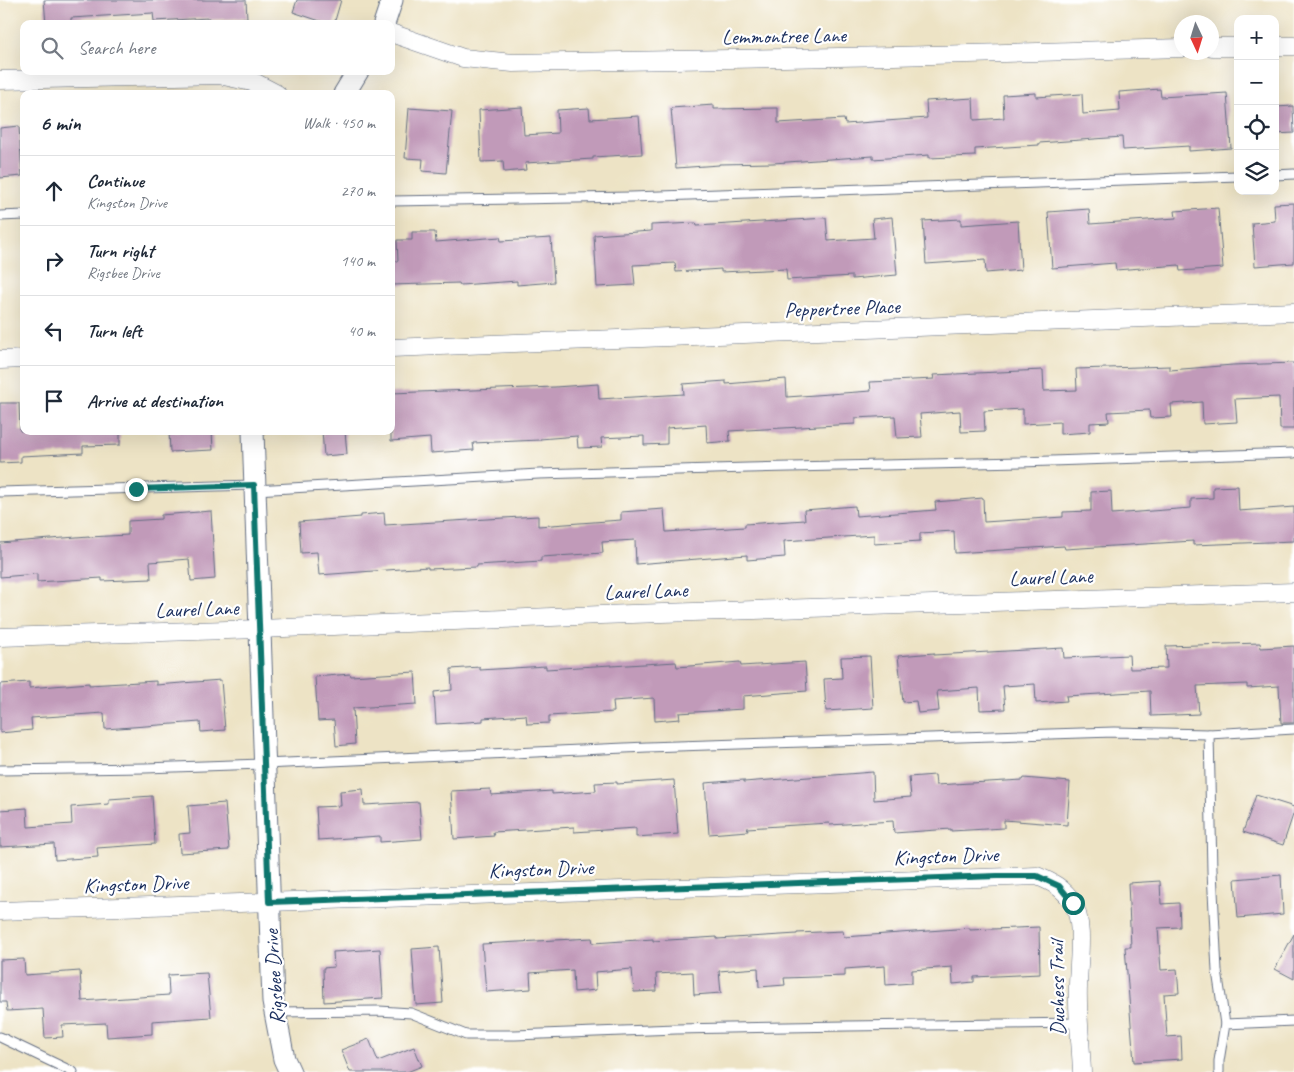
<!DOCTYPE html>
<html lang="en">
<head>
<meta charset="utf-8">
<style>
	:root { --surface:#fff; --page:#f2f2f3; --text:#1f2937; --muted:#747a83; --line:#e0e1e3 }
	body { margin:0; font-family:Caveat,sans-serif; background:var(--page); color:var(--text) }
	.controls { position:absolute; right:15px; top:15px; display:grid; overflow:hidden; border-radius:10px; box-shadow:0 5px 20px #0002 }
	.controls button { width:45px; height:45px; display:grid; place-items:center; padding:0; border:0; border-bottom:1px solid var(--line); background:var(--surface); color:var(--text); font:25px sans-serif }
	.compass { position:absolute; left:1174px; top:15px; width:45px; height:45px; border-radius:50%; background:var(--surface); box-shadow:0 5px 20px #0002; rotate:176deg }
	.stop { position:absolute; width:15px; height:15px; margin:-11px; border:4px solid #0f766e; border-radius:50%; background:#fff }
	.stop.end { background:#0f766e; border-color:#fff; box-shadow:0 1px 5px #0008 }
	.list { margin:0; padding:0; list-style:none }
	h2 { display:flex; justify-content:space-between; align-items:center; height:65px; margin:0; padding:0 20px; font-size:21px }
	h2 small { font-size:16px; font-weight:400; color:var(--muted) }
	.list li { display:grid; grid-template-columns:32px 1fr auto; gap:15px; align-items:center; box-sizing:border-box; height:70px; padding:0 20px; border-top:1px solid var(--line) }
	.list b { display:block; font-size:19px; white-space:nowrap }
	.list p { margin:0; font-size:16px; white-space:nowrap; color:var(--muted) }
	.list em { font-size:16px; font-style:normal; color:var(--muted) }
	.icon { flex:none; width:28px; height:28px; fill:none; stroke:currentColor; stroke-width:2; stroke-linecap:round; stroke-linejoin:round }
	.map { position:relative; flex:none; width:1294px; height:1072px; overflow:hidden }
	.search { position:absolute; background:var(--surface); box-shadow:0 5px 20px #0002; left:20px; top:20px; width:375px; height:55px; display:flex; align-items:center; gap:12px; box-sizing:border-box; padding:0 18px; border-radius:10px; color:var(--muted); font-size:19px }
	.panel { position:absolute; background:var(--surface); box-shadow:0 5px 20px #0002; left:20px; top:90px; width:375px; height:345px; border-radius:10px }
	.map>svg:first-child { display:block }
	.building { fill:#c19ab9 }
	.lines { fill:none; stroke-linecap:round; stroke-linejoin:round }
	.service-casing { stroke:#646e82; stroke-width:11 }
	.minor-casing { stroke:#646e82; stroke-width:19 }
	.tertiary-casing { stroke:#646e82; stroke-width:23 }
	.service { stroke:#fff; stroke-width:9 }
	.minor { stroke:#fff; stroke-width:18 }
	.tertiary { stroke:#fff; stroke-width:21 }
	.route { stroke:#0f766e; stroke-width:6 }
	.labels { text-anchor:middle; stroke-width:4.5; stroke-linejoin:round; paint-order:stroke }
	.street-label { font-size:21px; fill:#1b2f5e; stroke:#fff }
</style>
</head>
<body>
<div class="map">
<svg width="1294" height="1072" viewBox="0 0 1294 1072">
	<rect width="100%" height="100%" fill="#fff"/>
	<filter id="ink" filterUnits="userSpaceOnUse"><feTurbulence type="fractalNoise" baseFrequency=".02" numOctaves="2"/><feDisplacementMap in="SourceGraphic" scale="10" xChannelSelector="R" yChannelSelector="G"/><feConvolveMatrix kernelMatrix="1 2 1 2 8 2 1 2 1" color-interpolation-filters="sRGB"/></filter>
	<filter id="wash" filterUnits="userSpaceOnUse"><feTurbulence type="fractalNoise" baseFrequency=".0096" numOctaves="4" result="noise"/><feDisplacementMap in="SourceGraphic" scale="20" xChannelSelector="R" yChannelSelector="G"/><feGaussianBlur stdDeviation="1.12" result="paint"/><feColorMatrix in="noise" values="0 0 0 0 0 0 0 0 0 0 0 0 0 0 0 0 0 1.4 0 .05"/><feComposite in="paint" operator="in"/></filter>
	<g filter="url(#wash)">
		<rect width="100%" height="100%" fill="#ede3c5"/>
		<g id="blocks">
			<g class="building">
				<polygon points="44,0 246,0 247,18 209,20 209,18 154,21 153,13 71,18 71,22 46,24"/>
				<polygon points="297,0 341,0 334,24 329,24 293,12"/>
				<polygon points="1160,89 1161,97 1227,93 1231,148 1189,151 1189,146 1123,150 1122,137 1039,143 1039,145 975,149 975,156 929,158 929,155 873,159 873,156 773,163 719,164 719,165 676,168 671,108 714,105 714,109 778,108 778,123 844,119 845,124 927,118 926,101 973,98 974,120 1004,118 1003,95 1036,93 1036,97 1082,94 1083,114 1120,111 1119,92"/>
				<polygon points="1293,106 1294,133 1275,134 1275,107"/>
				<polygon points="522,107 524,135 558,133 557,110 589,108 590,119 639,116 642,154 593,157 593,159 525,163 526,170 504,172 503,161 481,162 479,110"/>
				<polygon points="409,108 452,111 446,173 422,171 423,159 405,158"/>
				<polygon points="19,126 22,176 0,178 0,128"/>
				<polygon points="1294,203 1294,263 1255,266 1252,223 1275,221 1274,204"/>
				<polygon points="1218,208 1223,268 1180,271 1179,265 1116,270 1115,263 1052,268 1048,212 1089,209 1090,224 1176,218 1175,211"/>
				<polygon points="892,217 897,275 852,279 852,276 787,280 786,269 721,272 721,269 676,272 675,263 633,265 635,285 597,287 594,235 651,231 651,225 696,223 697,226 826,218 828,241 874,238 872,219"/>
				<polygon points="961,219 961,225 1018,221 1021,270 986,273 985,260 926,264 923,221"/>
				<polygon points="412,232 435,232 436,242 500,237 501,241 551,238 554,282 517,285 517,281 460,285 459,283 391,285 391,261 398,261 397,240 412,240"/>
				<polygon points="1294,363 1294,429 1280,429 1279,397 1235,399 1237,422 1203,424 1202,402 1171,404 1172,417 1150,418 1149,410 1108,412 1109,422 1090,423 1090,432 1060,434 1060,422 1023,424 1023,409 984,411 985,431 961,432 960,411 920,414 922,437 897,438 895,416 855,418 855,424 729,431 730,441 707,443 706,425 667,428 667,444 644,445 644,436 601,438 602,447 578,448 577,436 540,439 540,440 473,443 474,450 431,453 430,438 391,441 391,393 555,387 598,384 599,399 684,394 683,384 726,381 726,384 786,379 787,397 871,391 870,382 934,379 933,375 1043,370 1044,391 1077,390 1076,369 1170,366 1170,370 1233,365"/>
				<polygon points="0,403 19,403 20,431 120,431 120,445 83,446 83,453 21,456 21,462 0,463"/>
				<polygon points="169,431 212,431 213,450 170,452"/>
				<polygon points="322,431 345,431 347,454 324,456"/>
				<polygon points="1238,486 1239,511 1294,507 1294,541 1193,545 1193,541 1065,549 1064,546 955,553 954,531 920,533 920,541 874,544 874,535 784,541 785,557 747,560 747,555 636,564 635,540 602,542 603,553 541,557 541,561 477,565 477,567 428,569 428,567 319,575 317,552 301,553 299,522 361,517 361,515 384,513 385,525 538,516 538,526 621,520 621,512 664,509 666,532 745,527 745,524 805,520 804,510 855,506 856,516 936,510 935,502 983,498 984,522 1063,517 1063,512 1091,511 1091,492 1111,491 1112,514 1191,508 1191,499 1213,498 1213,487"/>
				<polygon points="211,511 215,579 191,581 189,559 150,562 151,579 102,581 102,578 37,582 37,574 0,577 0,543 89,536 89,537 128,535 128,521 161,519 161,515"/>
				<polygon points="1260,643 1261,648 1294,646 1294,723 1281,723 1279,686 1247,688 1247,684 1197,686 1199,714 1151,716 1150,691 1066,696 1067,701 1036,703 1035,684 1003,686 1005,709 980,710 979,688 937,691 939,711 918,713 916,701 903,702 898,656 934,653 934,655 1063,648 1064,658 1129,655 1130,669 1167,668 1166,646"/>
				<polygon points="870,656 873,708 826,711 824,679 842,678 841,657"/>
				<polygon points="676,662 677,667 740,662 741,666 805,662 807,691 743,696 743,709 679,713 680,719 655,721 654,698 613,701 614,712 549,716 549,723 527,724 526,715 483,718 483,721 436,724 434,692 452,690 451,669 480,667 480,670 546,666 546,669 611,665 611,666"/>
				<polygon points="415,672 417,704 353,708 355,744 336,746 334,720 318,721 315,677 350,674 351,676"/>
				<polygon points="221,680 225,730 201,732 200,722 105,729 104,713 31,718 32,730 0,733 0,684 29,682 29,688 89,683 89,685 156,681 156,685"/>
				<polygon points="873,772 874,800 911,797 909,777 935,775 936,785 1023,780 1024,778 1070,782 1067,825 1004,820 1004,828 951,831 951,829 894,833 893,821 830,825 829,823 747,828 748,831 709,834 705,783 744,780 744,782"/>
				<polygon points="674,780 678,834 636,837 636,828 574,832 574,827 493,832 494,836 454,839 451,791 490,789 491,795 552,791 552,794 596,791 595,783 617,782 617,784"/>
				<polygon points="363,789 364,805 419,802 422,839 380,842 380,836 318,840 316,807 341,806 340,791"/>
				<polygon points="1256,795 1294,807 1294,812 1283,845 1243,832"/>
				<polygon points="152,796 155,844 97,848 98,857 55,860 54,844 0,847 0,810 27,808 28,827 72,824 71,807 109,804 109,799"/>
				<polygon points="225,803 229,850 180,853 179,834 190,833 188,806"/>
				<polygon points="1281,875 1283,914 1238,918 1235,879"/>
				<polygon points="1160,881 1161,904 1179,903 1180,927 1158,928 1161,970 1177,969 1179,993 1164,994 1167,1037 1181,1036 1182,1059 1134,1062 1125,947 1131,947 1128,883"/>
				<polygon points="1039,927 1040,974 974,977 974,982 953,984 952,967 912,970 912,983 886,985 885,966 845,969 845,976 784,978 785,985 759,987 758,968 719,971 721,993 694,995 693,972 656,974 657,991 634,992 632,969 595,972 596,990 574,992 573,970 530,973 531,989 486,992 482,944 592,938 593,943 653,939 653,941 717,937 717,939 797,934 797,933 843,931 844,937 970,928 970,930"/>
				<polygon points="1294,934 1294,979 1275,969"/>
				<polygon points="439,947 443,1003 416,1005 412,949"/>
				<polygon points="380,949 383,998 324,1002 323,968 334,967 333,952"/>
				<polygon points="24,959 25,975 80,971 82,1001 169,995 168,975 207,973 211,1017 152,1021 152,1034 107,1037 106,1023 62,1025 63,1037 45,1038 43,1009 7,1011 6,1002 0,1002 0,960"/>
				<polygon points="369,1039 378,1061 414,1047 422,1066 407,1072 350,1072 341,1050"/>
			</g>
		</g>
	</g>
	<g filter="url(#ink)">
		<use href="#blocks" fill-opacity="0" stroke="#646e82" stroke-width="1"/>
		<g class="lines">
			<defs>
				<g id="service">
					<polyline points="1275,175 1294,174"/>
					<polyline points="391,201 631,197 1238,176"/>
					<polyline points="0,216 24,215"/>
					<polyline points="255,490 539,474 748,468 1021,462 1294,453"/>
					<polyline points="0,492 254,485"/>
					<polyline points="1209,734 1294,729"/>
					<polyline points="0,770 145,768 264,764 647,747 1114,732 1209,734 1212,871 1217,971 1225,1024"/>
					<polyline points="274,1012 379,1011 411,1013 466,1035 515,1035 676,1029 847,1026 1079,1023"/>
					<polyline points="0,1037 73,1072"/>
					<polyline points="1219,1072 1219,1061 1225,1024 1294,1021"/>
				</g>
				<g id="minor">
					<polyline points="391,33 463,58 513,63 894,56 1182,48"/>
					<polyline points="1275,46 1294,46"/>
					<polyline points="1212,47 1238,47"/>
					<polyline points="0,80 219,75 256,83 277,94"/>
					<polyline points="391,348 1294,312"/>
					<polyline points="0,360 24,359"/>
					<polyline points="0,637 260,629 601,615 1294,592"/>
					<path d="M0,911L1037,876C1052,882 1064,888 1073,903C1085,925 1078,962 1078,987C1077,1015 1081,1044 1082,1072"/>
				</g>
				<g id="tertiary">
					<polyline points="384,24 392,0"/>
					<polyline points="344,94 358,71"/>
					<polyline points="253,431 273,1002 284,1059 290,1072"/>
				</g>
			</defs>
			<use href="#service" class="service-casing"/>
			<use href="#minor" class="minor-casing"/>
			<use href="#tertiary" class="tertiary-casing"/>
			<use href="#service" class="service"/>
			<use href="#minor" class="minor"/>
			<use href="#tertiary" class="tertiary"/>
		</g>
	</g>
	<g class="lines" filter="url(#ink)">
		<polyline class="route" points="136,489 254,485 269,902 997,876 1037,876 1059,886 1073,903"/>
	</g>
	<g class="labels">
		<g class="street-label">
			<text transform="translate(784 36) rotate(-1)" y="7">Lemmontree Lane</text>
			<text transform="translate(842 308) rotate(-2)" y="7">Peppertree Place</text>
			<text transform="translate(1051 577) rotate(-2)" y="7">Laurel Lane</text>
			<text transform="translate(646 591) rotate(-2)" y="7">Laurel Lane</text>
			<text transform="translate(197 609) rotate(-2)" y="7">Laurel Lane</text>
			<text transform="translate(946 856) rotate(-2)" y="7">Kingston Drive</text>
			<text transform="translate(541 869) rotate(-2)" y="7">Kingston Drive</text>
			<text transform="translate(136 884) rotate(-2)" y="7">Kingston Drive</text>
			<text transform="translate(274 977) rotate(-94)" y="7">Rigsbee Drive</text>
			<text transform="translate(1057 988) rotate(-91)" y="7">Duchess Trail</text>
		</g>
	</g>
</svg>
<div class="controls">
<button>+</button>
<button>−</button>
<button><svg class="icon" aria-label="locate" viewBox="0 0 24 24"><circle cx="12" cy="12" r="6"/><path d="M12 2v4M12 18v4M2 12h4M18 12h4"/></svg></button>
<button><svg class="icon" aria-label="layers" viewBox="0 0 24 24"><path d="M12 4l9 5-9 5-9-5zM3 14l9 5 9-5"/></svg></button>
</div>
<svg class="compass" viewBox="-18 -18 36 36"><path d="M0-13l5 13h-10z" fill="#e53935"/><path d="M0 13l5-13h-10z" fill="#747a83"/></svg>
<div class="stop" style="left:1073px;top:903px"></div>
<div class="stop end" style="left:136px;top:489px"></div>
<div class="search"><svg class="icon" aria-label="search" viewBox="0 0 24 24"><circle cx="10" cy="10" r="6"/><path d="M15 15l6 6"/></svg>Search here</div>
<section class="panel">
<h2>6 min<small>Walk · 450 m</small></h2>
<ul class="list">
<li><svg class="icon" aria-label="ahead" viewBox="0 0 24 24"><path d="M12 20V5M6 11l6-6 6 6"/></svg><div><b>Continue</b><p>Kingston Drive</p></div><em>270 m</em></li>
<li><svg class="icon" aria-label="right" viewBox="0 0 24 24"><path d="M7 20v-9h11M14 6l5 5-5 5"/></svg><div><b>Turn right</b><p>Rigsbee Drive</p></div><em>140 m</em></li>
<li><svg class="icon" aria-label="left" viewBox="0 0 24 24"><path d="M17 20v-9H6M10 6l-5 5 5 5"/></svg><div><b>Turn left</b></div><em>40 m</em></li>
<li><svg class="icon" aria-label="arrive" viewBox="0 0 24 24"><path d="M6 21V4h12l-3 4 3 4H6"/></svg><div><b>Arrive at destination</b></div></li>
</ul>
</section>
</div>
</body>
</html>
